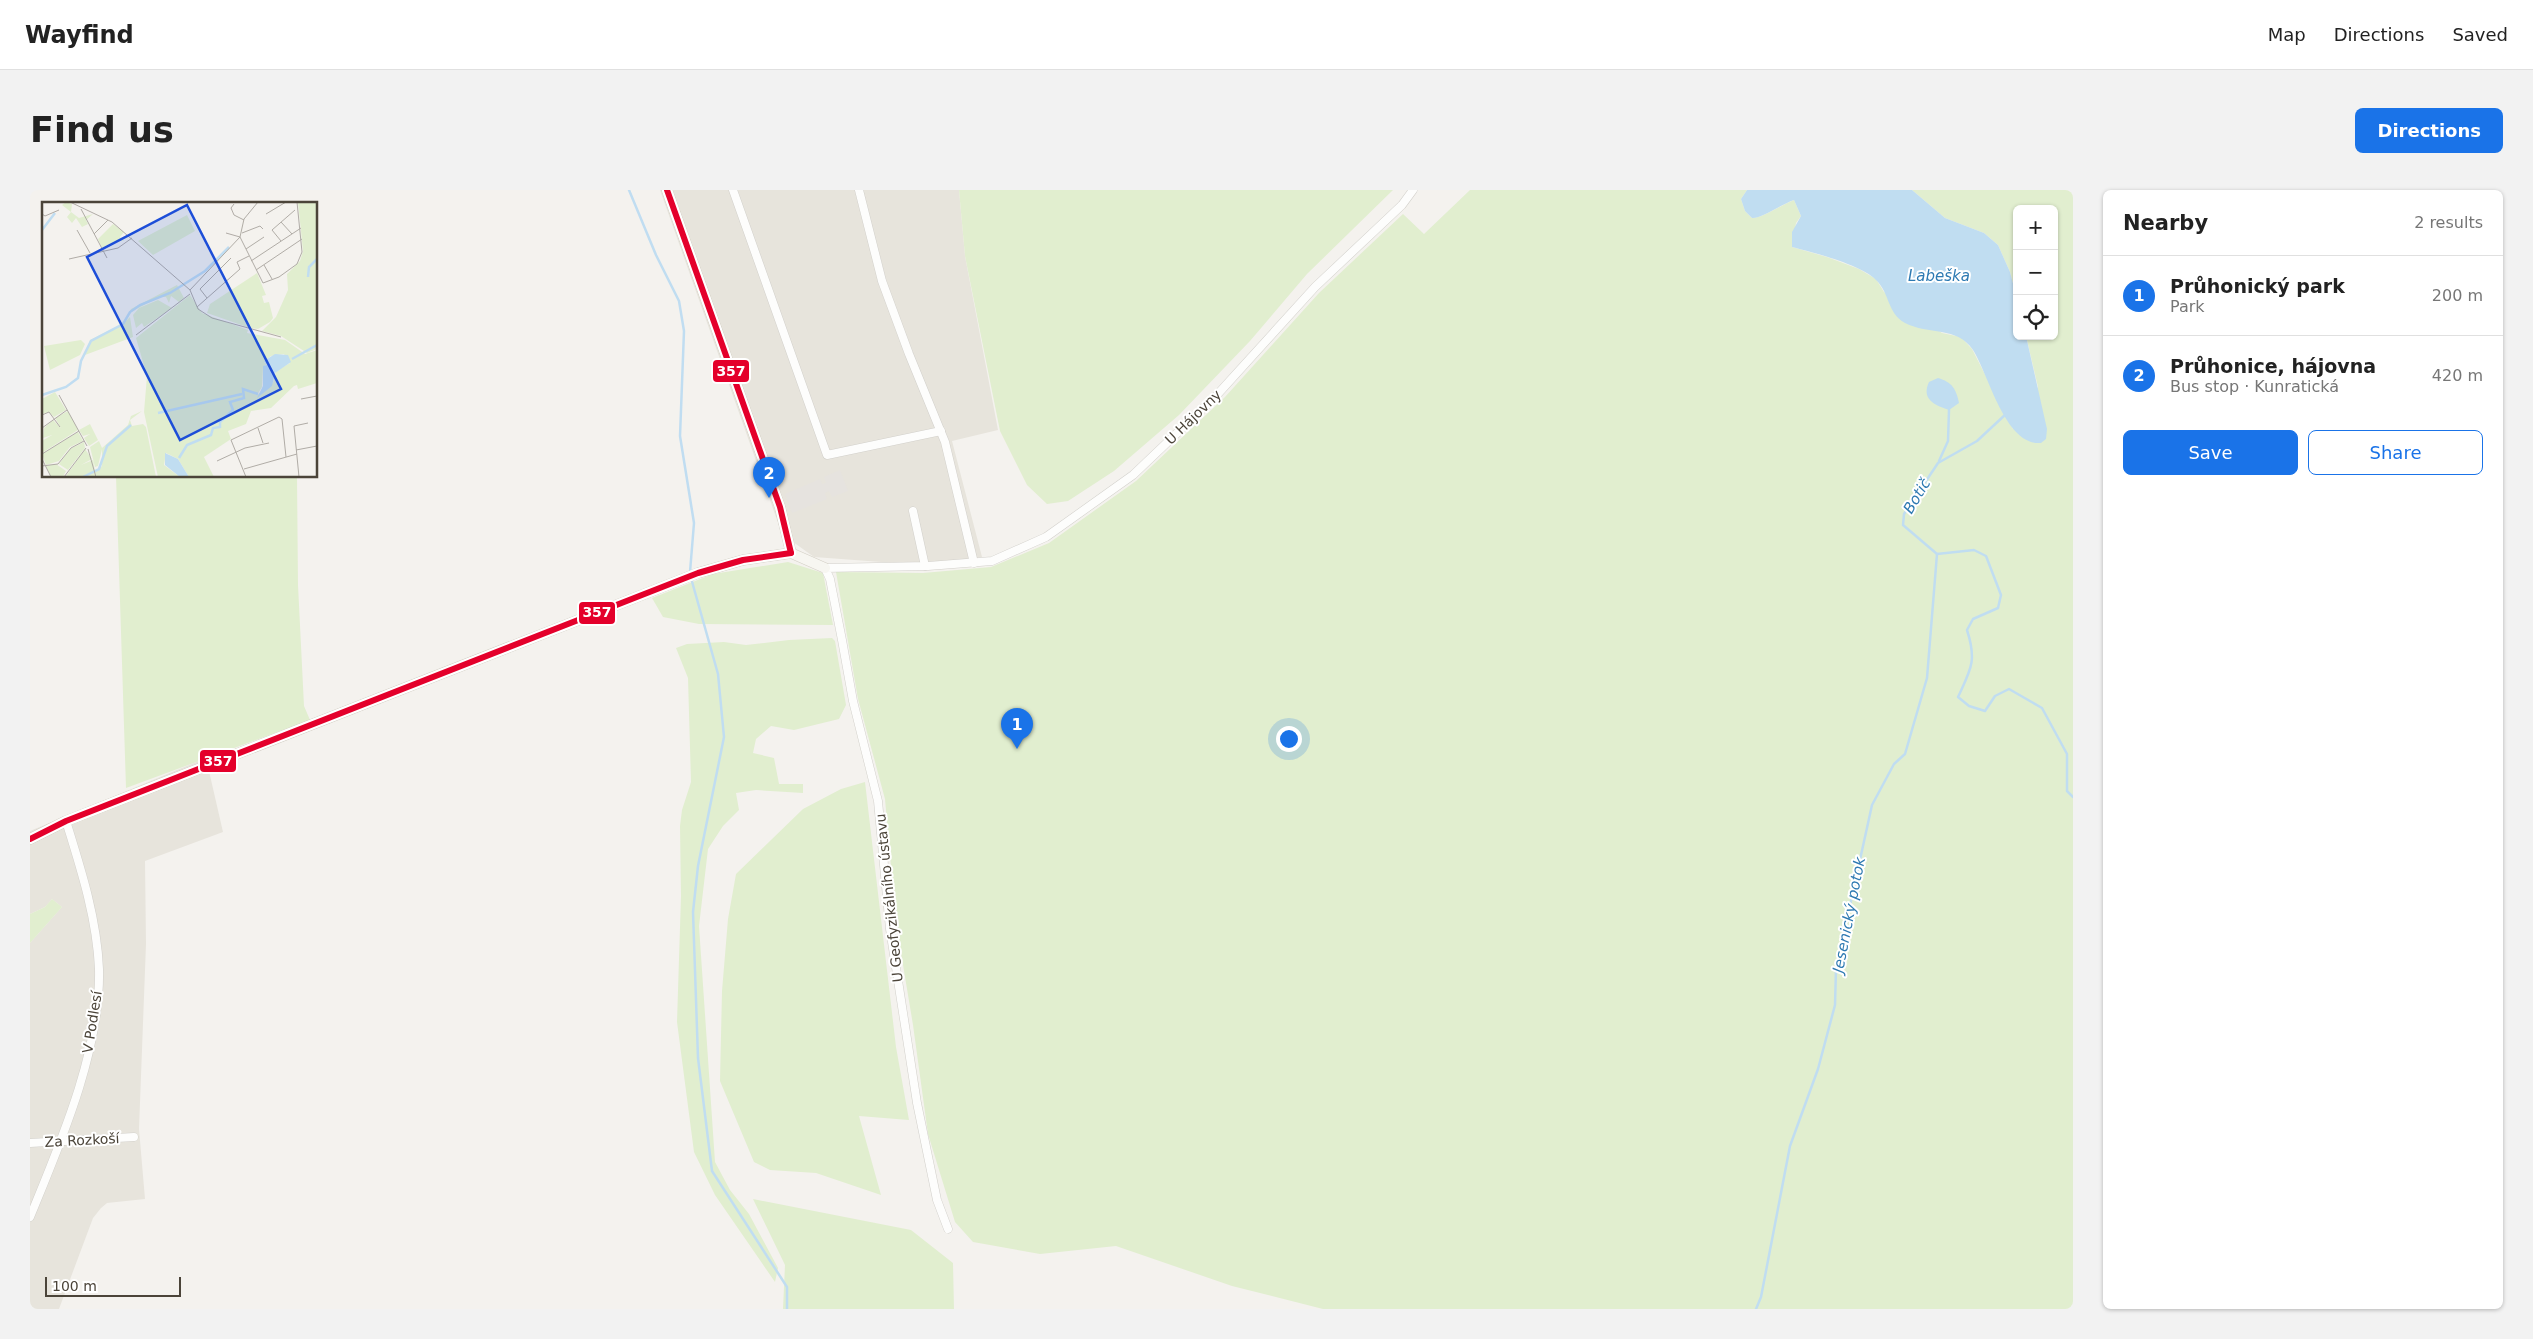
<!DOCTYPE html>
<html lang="en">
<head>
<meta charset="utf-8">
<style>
	:root { --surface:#fff; --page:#f2f2f2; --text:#222; --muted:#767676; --line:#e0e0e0; --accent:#1a73e8 }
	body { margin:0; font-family:"DejaVu Sans",sans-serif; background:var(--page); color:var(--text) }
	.controls { position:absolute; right:15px; top:15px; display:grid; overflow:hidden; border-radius:8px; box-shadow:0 1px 4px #0004 }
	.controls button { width:45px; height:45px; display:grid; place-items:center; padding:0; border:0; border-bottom:1px solid var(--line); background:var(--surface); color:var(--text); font:25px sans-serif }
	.scale { position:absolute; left:15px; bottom:12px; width:136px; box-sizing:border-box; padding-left:5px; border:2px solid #4b4439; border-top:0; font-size:14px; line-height:18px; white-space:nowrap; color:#4b4439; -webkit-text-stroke:4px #fff; paint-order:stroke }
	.you { position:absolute; left:1258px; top:548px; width:18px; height:18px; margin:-12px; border:4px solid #fff; border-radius:50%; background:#1a73e8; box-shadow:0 0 0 8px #1a73e833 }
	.badge { display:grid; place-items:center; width:32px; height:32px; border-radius:50%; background:var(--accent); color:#fff; font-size:16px; font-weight:700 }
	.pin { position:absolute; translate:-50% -41px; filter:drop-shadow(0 1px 2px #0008) }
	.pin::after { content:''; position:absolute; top:26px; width:18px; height:15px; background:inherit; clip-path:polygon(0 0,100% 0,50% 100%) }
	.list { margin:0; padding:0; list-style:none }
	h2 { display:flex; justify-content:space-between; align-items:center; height:65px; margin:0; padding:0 20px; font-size:21px }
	h2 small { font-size:16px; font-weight:400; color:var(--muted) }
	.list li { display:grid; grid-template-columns:32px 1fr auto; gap:15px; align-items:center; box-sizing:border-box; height:80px; padding:0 20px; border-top:1px solid var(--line) }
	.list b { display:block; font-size:19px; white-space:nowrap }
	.list p { margin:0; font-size:16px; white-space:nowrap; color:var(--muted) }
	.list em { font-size:16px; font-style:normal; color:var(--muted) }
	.actions { display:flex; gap:10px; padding:15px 20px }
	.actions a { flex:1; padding:11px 0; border:1px solid var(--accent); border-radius:8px; text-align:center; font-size:18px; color:var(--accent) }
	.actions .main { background:var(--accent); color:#fff }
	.icon { flex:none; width:28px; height:28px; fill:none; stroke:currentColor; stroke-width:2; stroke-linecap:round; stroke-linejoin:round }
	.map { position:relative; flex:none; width:2043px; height:1119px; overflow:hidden; border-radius:8px }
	header { display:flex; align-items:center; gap:30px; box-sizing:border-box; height:70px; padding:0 25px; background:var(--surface); border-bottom:1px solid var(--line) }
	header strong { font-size:24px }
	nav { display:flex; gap:28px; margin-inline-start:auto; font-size:18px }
	.intro { display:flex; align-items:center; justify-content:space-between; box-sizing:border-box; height:120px; padding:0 30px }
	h1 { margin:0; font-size:35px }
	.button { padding:12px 22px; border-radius:8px; background:var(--accent); color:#fff; font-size:18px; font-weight:700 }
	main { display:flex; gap:30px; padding:0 30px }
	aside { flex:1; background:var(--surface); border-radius:8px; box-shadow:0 1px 4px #0004 }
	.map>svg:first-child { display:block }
	.residential { fill:#e7e4dc }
	.green { fill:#e1eecf }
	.parking { fill:#e6e3df }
	.water { fill:#c0ddf1 }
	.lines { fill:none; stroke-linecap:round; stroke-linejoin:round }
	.stream { stroke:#c0ddf1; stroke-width:2.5 }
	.street-casing { stroke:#d2d0cb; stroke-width:9 }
	.secondary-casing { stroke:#d3cfc5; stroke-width:11 }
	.street { stroke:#fdfdfc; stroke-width:8 }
	.secondary { stroke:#f7f6f1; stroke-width:10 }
	.bus-1-casing { stroke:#fff; stroke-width:10 }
	.bus-1 { stroke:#e4002b; stroke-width:6 }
	.labels { text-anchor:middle; stroke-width:4; stroke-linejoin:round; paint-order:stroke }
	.street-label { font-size:14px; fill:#4b4439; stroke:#fff }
	.water-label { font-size:15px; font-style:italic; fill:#2e7ab2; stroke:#fff }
	.inset-river { fill:none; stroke:#c0ddf1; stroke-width:2.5 }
	.inset-road { fill:none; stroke:#b0aca6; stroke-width:1 }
	.view { fill:#1d4ed8; fill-opacity:0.15; stroke:#1d4ed8; stroke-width:2.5 }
	.inset-edge { fill:none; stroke:#4b4439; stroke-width:2.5 }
	.line-badge { stroke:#fff; stroke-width:2 }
	.badge-label { font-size:14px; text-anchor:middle; font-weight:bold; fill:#fff }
</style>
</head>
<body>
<header>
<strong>Wayfind</strong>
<nav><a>Map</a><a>Directions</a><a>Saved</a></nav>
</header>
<div class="intro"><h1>Find us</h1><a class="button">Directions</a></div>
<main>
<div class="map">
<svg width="2043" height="1119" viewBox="0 0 2043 1119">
	<rect width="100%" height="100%" fill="#f4f2ee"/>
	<g class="residential">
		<polygon points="630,0 929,0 935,66 968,240 922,251 952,367 892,375 784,367 752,344"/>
		<polygon points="176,568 193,642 115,671 116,754 109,939 115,1009 77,1013 71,1018 63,1028 29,1119 0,1119 0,753 32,717 22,709 15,717 0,724 0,641"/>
	</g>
	<g class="green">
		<polygon points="929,0 1363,0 1277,84 1220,151 1149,225 1084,281 1038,311 1017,314 997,295 970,241 935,66"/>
		<path d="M1440,0H1717L1711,9L1715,21L1722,28C1730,29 1753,14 1764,10L1771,26L1766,33L1762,57L1797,67L1829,79L1846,89L1854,102L1912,143L1931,147L1942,159L1983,239L2008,197L1996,146H2024V19H1987V109L1980,82L1968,55L1954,43L1915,28L1882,0H2043V1119H1293L1202,1096L1086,1056L1010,1064L943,1052L925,1032L898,944L883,835L866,733L855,609L828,509L806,382L893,383L961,377L1019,353L1106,291L1195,207L1289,103L1373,24L1394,44Z"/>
		<polygon points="86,286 267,286 268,395 274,516 280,530 96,598"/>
		<polygon points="758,372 793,383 803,435 669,434 633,427 622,408 683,384"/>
		<polygon points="802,448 805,451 816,515 809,529 764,540 741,536 726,549 723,563 744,568 749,594 773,594 773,603 726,600 706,603 709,620 693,636 678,659 669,736 685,972 700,1000 719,1024 748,1078 745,1092 685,1005 664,962 647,832 651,706 650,636 652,620 661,592 658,488 646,458 657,454 694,452 716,455 759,450"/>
		<polygon points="835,592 866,857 879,930 829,926 851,1005 786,983 740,980 724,972 690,891 692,801 698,729 706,684 773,619 811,599"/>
		<polygon points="22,709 32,717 0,753 0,724 15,717"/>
		<polygon points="723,1009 881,1040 923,1073 924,1119 753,1119 755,1075"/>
	</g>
	<polygon class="parking" points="810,280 818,301 802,307 799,301 795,303 797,309 762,323 755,304 790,289 792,294 796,293 794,287"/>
	<g class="water">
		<path d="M1717,0H1882L1915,28L1954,43L1968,55L1980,82L1987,109V146H1996L2017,239L2016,249L2011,253C1975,256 1959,185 1943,160C1927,136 1898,145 1875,133C1857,123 1860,103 1846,90C1832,75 1782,62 1762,57V42L1771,26L1764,10C1752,14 1731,29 1722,28L1715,21L1711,9Z"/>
		<path d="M1908,188C1922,192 1926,199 1929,213L1919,220C1904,215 1891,209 1899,192Z"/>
	</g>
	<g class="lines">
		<g class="stream">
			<polyline points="599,0 626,65 649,111 654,141 650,246 664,333 660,382"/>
			<path d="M1976,224L1947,251L1908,273L1874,324L1873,335L1907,364L1944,360L1956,366L1971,405L1968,418L1943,429L1937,440C1947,471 1941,479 1928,507L1939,516L1955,521L1965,506L1979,499L2012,518L2037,564V601L2043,607"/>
			<polyline points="1909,271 1918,251 1919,220"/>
			<polyline points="661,388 688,484 694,547 668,676 663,722 668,868 682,981 757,1097 757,1119"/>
			<polyline points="1726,1119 1731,1107 1760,956 1788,879 1805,815 1806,779 1842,615 1864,574 1875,564 1897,488 1907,364"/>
		</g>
		<defs>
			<g id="street">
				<polyline points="703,0 797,265 911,241"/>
				<polyline points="829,0 852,91 879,164 915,252 944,373"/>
				<polyline points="883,321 895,376"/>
				<polyline points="0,953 104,947"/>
				<path d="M0,1027C30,954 71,860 69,779C67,729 51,679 36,631"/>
				<polyline points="918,1039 907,1010 887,913 860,739 848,611 823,511 812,450 800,389 795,378 898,376 962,371 1016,347 1103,285 1186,206 1285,97 1372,15 1383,0"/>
			</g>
			<g id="secondary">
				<polyline points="637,0 750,317 761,363"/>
				<polyline points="0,649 36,631 668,383 713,370 761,363 795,378"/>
			</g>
		</defs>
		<use href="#street" class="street-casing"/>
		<use href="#secondary" class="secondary-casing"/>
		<use href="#street" class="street"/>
		<use href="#secondary" class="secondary"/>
		<defs>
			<g id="bus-1">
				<polyline points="637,0 750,317 761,363"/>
				<polyline points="0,649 36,631 668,383 713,370 761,363"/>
			</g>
		</defs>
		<use href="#bus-1" class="bus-1-casing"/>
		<use href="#bus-1" class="bus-1"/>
	</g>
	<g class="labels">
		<g class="street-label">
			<text transform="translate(1163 227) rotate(-44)" y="5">U Hájovny</text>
			<text transform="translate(859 708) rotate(-96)" y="5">U Geofyzikálního ústavu</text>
			<text transform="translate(62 832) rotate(-81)" y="5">V Podlesí</text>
			<text transform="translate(52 950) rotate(-3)" y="5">Za Rozkoší</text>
		</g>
		<g class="water-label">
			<text x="1909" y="91">Labeška</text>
			<text transform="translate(1887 306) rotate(-59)" y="5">Botič</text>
			<text transform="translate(1819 725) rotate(-79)" y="5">Jesenický potok</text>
		</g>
	</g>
	<g transform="translate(12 12)">
		<rect width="275" height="275" fill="#f4f2ee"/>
		<path d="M24,0L30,2L29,10L37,16L51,12L44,18L46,22L40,25L34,16L30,21L25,15L29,10L20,3ZM256,0H275V147L265,151L239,134L220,129L234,115L246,88L245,72L258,59L261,49ZM145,13L153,29L111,53L96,39ZM71,22L82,30L78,35L82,39L76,38L60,46L56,37ZM215,71L224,93L220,94L222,101L227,100L231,116L228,120L216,127L208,126L165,111L168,102ZM135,83L142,96L137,100L129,94L127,101L124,95H117L89,110L83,120L88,115L91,135L43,153L48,138L82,121L89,107ZM148,93L160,111L206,128L205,131L243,138L263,152L275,148V181L256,187L255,183L252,184L229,206L209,209L204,222L186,229L189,237L162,255L172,275H147L136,257L124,251L122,263L138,275H116L102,210L105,174L94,136ZM242,152L248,161L234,169L231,181L215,193L220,185L221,165L225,162L222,160L229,154ZM116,98L130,106L102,125L100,121L94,126L91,113L97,106ZM39,138L43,142L38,153L8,168L2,144ZM13,190L24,208L12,215L7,210L0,212V197ZM26,209L36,228L0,251V239L10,233L1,236L2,226L11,218L19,226L13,216ZM100,209L88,218L90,224L101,222L104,225L114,275H55L53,270L60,264V247L56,264L53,265L48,245L57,239L60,246L86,223L89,214ZM48,222L56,238L47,244L42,236L48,232L41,234L37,228ZM36,230L41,239L28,245L17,259L4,263L0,252ZM42,240L43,246L26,268L17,262L28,247ZM43,247L50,257L39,263L51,258L54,275L24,274ZM14,262L24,269L21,275H9L4,264Z" fill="#e1eecf" fill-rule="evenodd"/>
		<path d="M233,152L246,153L249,160L233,171L230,184L215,196L221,184V164L225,163L222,159ZM123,251L136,257L147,275H138L123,263Z" fill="#c0ddf1"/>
		<path class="inset-river" d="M0,28L13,11M266,75L267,65L275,57M250,157L275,143M0,193L24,185L36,176L39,159L49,139L81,122L88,110L98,103L128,91L163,69L187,45M116,211L200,192M137,256L145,243L169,233L171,226L178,225V220L191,208L188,200L202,196L201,187L216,192M41,275L57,267L65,244L89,223"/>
		<path class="inset-road" d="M28,0L70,20L148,88M192,2L189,6L192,13L202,18M39,7L65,56M0,12L3,14L17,8M224,12L244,0M239,20L250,32M35,28L48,51M184,31L198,35L221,81L237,75L255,62L260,50L255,0M200,31L218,24L221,27M52,32L66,18M239,39L230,28L253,8M204,47L222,35M27,57L76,46L90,36M209,59L259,26M222,63L230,77M214,68L260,37M148,88L198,35L202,17L216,0M148,88L156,107L170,116L239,135M165,96L158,87L189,56M155,105L198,67L195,60L207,54M94,133L148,92M17,193L45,244M259,197L275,194M0,213L7,210L18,225M0,226L25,208M216,226L221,241M46,247L54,275M254,248L275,244M0,252L37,229M0,257L9,275M175,259L203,246L227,241M0,264L16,262L29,246L42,239M202,267L255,252M22,275L44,246M204,275L189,238L237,215L240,217L244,255M257,275L252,224L266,221"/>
		<path class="view" d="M145,3L239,187L138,238L45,55Z"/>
		<rect width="275" height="275" class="inset-edge"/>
	</g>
	<g class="line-badge">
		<rect x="682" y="169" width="38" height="24" rx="5" fill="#e4002b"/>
		<rect x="548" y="411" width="38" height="24" rx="5" fill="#e4002b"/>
		<rect x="169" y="559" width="38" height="24" rx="5" fill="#e4002b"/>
	</g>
	<g class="badge-label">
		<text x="701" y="186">357</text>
		<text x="567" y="427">357</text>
		<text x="188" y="576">357</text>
	</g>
</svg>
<div class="controls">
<button>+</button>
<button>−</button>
<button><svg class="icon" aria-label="locate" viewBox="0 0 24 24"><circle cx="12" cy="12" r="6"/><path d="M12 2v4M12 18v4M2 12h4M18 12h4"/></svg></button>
</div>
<div class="scale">100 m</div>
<div class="you"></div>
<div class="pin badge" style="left:987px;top:559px">1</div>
<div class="pin badge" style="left:739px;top:308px">2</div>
</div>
<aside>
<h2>Nearby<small>2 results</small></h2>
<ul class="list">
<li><span class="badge">1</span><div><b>Průhonický park</b><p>Park</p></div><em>200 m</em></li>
<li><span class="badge">2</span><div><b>Průhonice, hájovna</b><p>Bus stop · Kunratická</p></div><em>420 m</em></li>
</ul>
<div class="actions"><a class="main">Save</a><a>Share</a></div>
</aside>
</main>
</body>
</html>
